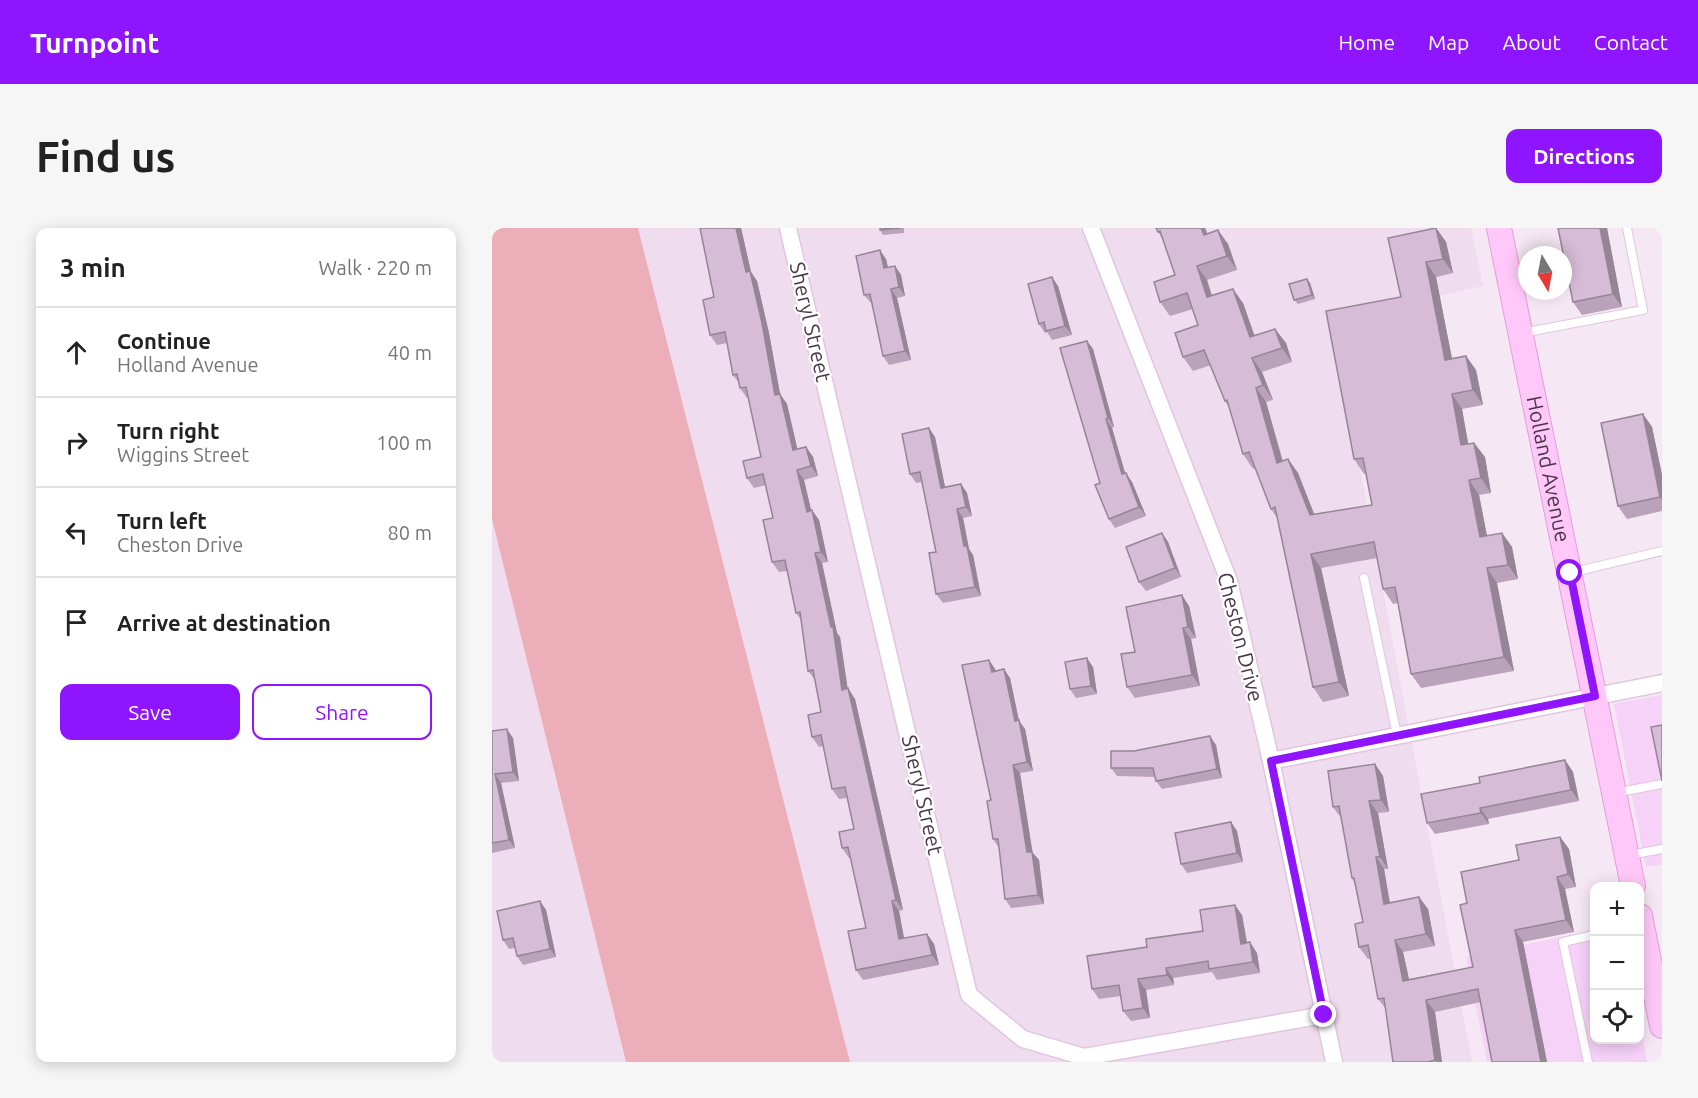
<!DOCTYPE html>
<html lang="en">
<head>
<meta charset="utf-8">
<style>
	:root { --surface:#fff; --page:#f6f6f6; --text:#222; --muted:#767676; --line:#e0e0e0; --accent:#8f15ff }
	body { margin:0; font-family:Ubuntu,sans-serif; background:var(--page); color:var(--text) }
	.controls { position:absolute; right:18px; bottom:18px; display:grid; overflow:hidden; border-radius:12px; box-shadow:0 3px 15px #0003 }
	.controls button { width:54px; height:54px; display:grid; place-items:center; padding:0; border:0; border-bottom:2px solid var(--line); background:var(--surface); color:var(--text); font:30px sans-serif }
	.compass { position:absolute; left:1026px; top:18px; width:54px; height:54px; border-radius:50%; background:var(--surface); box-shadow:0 3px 15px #0003; rotate:170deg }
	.stop { position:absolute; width:18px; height:18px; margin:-14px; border:4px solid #8f15ff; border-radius:50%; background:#fff }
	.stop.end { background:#8f15ff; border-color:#fff; box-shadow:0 2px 6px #0008 }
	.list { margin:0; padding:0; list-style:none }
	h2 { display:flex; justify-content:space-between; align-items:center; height:78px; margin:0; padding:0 24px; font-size:26px }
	h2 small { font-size:20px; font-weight:400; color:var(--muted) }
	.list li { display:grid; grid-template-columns:39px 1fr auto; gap:18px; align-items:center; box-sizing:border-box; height:90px; padding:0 24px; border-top:2px solid var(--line) }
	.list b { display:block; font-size:22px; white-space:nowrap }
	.list p { margin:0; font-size:20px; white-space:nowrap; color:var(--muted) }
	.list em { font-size:20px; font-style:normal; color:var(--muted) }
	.actions { display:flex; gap:12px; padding:18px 24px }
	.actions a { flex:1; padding:14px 0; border:2px solid var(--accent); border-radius:12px; text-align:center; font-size:21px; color:var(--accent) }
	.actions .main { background:var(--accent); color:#fff }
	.icon { flex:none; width:33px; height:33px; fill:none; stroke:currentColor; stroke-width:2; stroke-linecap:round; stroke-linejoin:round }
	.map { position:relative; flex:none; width:1170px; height:834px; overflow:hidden; border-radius:12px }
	header { display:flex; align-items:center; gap:36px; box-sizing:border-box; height:84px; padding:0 30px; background:var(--accent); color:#fff }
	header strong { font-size:28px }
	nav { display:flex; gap:33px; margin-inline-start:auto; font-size:21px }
	.intro { display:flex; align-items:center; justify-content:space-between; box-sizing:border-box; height:144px; padding:0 36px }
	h1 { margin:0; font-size:42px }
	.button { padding:15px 27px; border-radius:12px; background:var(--accent); color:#fff; font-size:21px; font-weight:700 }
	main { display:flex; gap:36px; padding:0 36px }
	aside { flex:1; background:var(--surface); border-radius:12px; box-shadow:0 3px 15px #0003 }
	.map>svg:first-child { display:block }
	.residential { fill:#f0dcef }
	.commercial { fill:#f6d1f8 }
	.green { fill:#ecaeb9 }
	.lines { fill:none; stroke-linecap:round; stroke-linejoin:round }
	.service-casing { stroke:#dfc6de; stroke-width:10 }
	.minor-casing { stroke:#dfc6de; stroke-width:19 }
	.secondary-casing { stroke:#e49cdc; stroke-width:26 }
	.service { stroke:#fff; stroke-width:8 }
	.minor { stroke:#fff; stroke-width:16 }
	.secondary { stroke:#ffc8f8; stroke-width:24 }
	.wall { fill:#b9a2ba }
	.shaded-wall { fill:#968497 }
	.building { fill:#d7bcd8; stroke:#968497; stroke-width:1.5 }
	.route { stroke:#8f15ff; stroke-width:8 }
	.labels { text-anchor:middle; stroke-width:4.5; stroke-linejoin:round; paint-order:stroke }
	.street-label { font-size:21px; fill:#493649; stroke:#fff }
</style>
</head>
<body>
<header>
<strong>Turnpoint</strong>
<nav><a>Home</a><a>Map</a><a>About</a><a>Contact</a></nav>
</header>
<div class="intro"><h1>Find us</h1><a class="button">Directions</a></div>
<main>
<aside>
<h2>3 min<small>Walk · 220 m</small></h2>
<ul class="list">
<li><svg class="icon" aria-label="ahead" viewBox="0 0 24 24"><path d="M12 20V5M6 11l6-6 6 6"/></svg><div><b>Continue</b><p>Holland Avenue</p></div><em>40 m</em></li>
<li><svg class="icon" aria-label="right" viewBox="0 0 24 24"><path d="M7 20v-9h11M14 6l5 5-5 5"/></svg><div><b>Turn right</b><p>Wiggins Street</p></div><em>100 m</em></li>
<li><svg class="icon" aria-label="left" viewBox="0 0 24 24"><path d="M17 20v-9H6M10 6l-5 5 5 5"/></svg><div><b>Turn left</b><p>Cheston Drive</p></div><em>80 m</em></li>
<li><svg class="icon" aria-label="arrive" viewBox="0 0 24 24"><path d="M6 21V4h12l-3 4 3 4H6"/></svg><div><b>Arrive at destination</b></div></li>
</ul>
<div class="actions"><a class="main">Save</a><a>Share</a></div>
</aside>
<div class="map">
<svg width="1170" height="834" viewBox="0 0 1170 834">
	<rect width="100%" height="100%" fill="#f5e8f4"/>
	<g class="residential">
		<polygon points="146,0 979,0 991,58 840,92 980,834 358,834"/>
		<polygon points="0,291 134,834 0,834"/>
	</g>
	<g class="commercial">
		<polygon points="1170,467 1170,636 1154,639 1122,476"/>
		<polygon points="1102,702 1102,812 1148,812 1148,795 1155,834 995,834 974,729"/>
	</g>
	<polygon class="green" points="0,0 146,0 358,834 134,834 0,291"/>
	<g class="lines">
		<defs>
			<g id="service">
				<polyline points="1030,105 1151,82 1135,0"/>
				<polyline points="1078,345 1170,323"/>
				<polyline points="872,350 905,507"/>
				<polyline points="1123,565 1170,556"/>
				<polyline points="1138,627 1170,621"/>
				<polyline points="1096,834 1071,714 1102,707"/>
			</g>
			<g id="minor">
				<polyline points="296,0 477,767 531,811 592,829 832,787"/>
				<polyline points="599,0 737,353 779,533 842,834"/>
				<polyline points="779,533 1170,455"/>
			</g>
			<g id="secondary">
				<path id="s1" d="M1007,0L1141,658"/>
				<polyline points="1148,688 1170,798"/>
			</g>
		</defs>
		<use href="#service" class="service-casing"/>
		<use href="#minor" class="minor-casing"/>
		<use href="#secondary" class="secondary-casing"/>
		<use href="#service" class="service"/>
		<use href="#minor" class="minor"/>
		<use href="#secondary" class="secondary"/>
	</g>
	<g class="wall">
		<polygon points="208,0 249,0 259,44 265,53 277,105 288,166 295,176 305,221 314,219 321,229 326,248 312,252 319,283 327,292 336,334 330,335 345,405 348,409 356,461 363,471 411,682 407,683 412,710 435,706 442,716 447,737 371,752 364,742 374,700 359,630 357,630 350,620 362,601 355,570 347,571 340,561 331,518 327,519 320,509 329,484 323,452 316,443 309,392 304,385 295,343 287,344 280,334 281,290 274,257 262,260 255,250 269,229 256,170 255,170 248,160 247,155 241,147 235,115 225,117 218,107 222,69"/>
		<polygon points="388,0 412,0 412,5 391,7 388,2"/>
		<polygon points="664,0 713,0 715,5 736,16 745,42 715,52 720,68 751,75 762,108 783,101 794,115 800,134 770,144 781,172 774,174 791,233 796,231 806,245 822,286 880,277 874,245 872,246 862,231 909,69 944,0 954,14 961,45 944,49 960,131 974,128 984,142 991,177 970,181 976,216 982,215 993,229 999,265 987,267 995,308 1010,305 1020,319 1026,351 1005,355 1022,443 929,460 919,446 906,375 901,376 891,361 885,330 829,340 857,468 831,474 821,459 785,290 779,281 763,240 761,241 751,226 737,179 733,173 719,137 701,143 691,129 706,97 701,81 678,88 668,74 683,47 671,12"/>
		<polygon points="1115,0 1130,79 1090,87 1081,74"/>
		<polygon points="394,31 396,39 403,38 409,47 413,68 405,70 419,132 397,137 391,128 380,75 379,75 372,67"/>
		<polygon points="815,51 818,55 823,71 806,76 802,72"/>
		<polygon points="566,58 580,107 560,112 555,104 553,105 547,96"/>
		<polygon points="595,113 601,121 622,199 620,200 633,245 640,254 654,288 623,300 617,291 608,255"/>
		<polygon points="1151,186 1160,199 1170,247 1170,283 1135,291 1126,278"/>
		<polygon points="437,200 443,209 453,259 469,256 475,265 480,288 471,290 477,321 481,327 489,368 451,375 444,366 444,324 430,254 424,255 418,246"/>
		<polygon points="670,305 676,314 689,349 654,363 647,354"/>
		<polygon points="697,378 704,410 699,411 708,458 643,470 635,459 643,424"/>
		<polygon points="497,432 504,443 518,450 527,493 533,501 541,543 528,545 540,624 547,632 552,676 519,680 513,671 507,620 501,611"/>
		<polygon points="601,439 605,466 584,470 578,461"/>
		<polygon points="0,503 21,510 27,553 9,555 23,620 0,625"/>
		<polygon points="724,517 730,550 670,561 664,553 663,549 625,548 619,540 642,523"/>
		<polygon points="1073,532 1081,544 1087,573 996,591 997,596 943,606 935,595 988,555"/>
		<polygon points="883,536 891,548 897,584 886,585 896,641 892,641 898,675 927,669 936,681 943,718 911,724 917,751 981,739 975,675 1027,632 1068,609 1077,621 1084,659 1073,661 1082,704 1031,714 1055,834 1000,834 989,774 943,784 950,834 901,834 894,781 886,771 879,731 876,731 867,719 871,694 862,654 860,650 849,590 841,579"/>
		<polygon points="739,594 745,603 751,634 695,645 689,636"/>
		<polygon points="48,673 54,682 64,729 31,737 25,728 23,720 17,721 11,712"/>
		<polygon points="750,687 755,715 765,725 768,745 725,752 720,744 681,750 682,757 654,762 658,790 639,793 631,783 629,768 607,771 600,761 655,719 711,703"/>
	</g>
	<g class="shaded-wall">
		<polygon points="244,0 249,0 259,44 265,53 277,105 290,177 283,167 254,44"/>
		<polygon points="709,0 713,0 722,21 712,7"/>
		<polygon points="944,0 954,14 961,45 951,31"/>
		<polygon points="1108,0 1115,0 1130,79 1121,66"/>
		<polygon points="726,2 736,16 745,42 735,28"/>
		<polygon points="388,22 394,31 398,49 392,40"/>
		<polygon points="934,34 944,49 963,146 953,132"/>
		<polygon points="403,38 409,47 413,68 407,59"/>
		<polygon points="705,38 715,52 725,84 715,69"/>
		<polygon points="560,49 566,58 580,107 573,98"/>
		<polygon points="815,51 818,55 823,71 820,67"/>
		<polygon points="399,61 405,70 419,132 413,123"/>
		<polygon points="741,61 751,75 768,123 758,109"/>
		<polygon points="783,101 794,115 800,134 790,120"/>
		<polygon points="595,113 601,121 622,199 616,190"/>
		<polygon points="974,128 984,142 991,177 981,162"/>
		<polygon points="760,130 770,144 781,172 771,157"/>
		<polygon points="764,160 774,174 795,250 785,235"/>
		<polygon points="288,166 295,176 308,232 301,222"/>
		<polygon points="960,166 970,181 979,231 969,217"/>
		<polygon points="1151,186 1160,199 1170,247 1170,272 1168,269"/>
		<polygon points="614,191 620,200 636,255 630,246"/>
		<polygon points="437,200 443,209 455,269 449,260"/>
		<polygon points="982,215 993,229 999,265 989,250"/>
		<polygon points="314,219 321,229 326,248 319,238"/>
		<polygon points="796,231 806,245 828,301 818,287"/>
		<polygon points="305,242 312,252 322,294 315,284"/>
		<polygon points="634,245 640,254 654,288 647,279"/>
		<polygon points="977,252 987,267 998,323 988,309"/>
		<polygon points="469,256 475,265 480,288 474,279"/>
		<polygon points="465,281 471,290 477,321 481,327 489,368 483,359 472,318"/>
		<polygon points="320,282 327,292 336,334 329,324"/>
		<polygon points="670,305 676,314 689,349 683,340"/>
		<polygon points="1010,305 1020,319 1026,351 1016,337"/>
		<polygon points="323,325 330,335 345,405 348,409 357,472 350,462"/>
		<polygon points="819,326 829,340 857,468 847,454"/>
		<polygon points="995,340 1005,355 1022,443 1012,429"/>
		<polygon points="690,367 697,378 704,410 696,399"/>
		<polygon points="691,400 699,411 708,458 700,447"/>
		<polygon points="595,430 601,439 605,466 599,458"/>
		<polygon points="497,432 503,441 506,452 500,444"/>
		<polygon points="512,441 518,450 527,493 533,501 541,543 535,534 523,493"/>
		<polygon points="356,460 363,471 411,682 404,672"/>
		<polygon points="15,501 21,510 27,553 21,544"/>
		<polygon points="718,508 724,517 730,550 725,541"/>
		<polygon points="1073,532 1081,544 1087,573 1079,562"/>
		<polygon points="883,536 891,548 897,584 889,572"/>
		<polygon points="521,537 528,545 542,633 535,624"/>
		<polygon points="3,546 9,555 23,620 17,612"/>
		<polygon points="877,573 886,585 896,641 888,629"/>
		<polygon points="988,580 996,591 997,596 989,585"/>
		<polygon points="739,594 745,603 751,634 745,625"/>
		<polygon points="1068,609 1077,621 1084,659 1076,646"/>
		<polygon points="540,624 547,632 552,676 546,667"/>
		<polygon points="884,629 892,641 900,688 892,676"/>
		<polygon points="1065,649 1073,661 1082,704 1074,692"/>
		<polygon points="927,669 936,681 943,718 934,706"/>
		<polygon points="48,673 54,682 64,729 58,721"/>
		<polygon points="400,673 407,683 414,721 407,711"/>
		<polygon points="743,677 750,687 757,726 749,716"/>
		<polygon points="1023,702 1031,714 1055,834 1049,834"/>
		<polygon points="435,706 442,716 447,737 440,727"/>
		<polygon points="903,712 911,724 920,765 911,753"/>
		<polygon points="758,714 765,725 768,745 761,734"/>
		<polygon points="674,740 681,750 682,757 675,747"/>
		<polygon points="646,751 654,762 658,790 651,780"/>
		<polygon points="934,772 943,784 950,834 944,834 943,832"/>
	</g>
	<g class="building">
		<polygon points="208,0 244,0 254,44 258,43 270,95 283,167 288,166 301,222 314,219 319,238 305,242 315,284 320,282 329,324 323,325 339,399 341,399 350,462 356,460 404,672 400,673 407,711 435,706 440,727 364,742 356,703 374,700 356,619 350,620 347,604 362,601 353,559 340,561 329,507 320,509 316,487 329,484 321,442 316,443 308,384 304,385 293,332 280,334 271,292 281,290 271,246 255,250 251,233 269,229 254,159 248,160 245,146 241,147 233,104 218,107 211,72 222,69"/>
		<polygon points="388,0 409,0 388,2"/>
		<polygon points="664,0 709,0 712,7 726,2 735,28 705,38 715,69 741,61 758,109 783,101 790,120 760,130 771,157 764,160 785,235 796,231 818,287 880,277 871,230 862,231 834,83 909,69 896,10 944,0 951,31 934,34 953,132 974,128 981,162 960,166 969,217 982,215 989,250 977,252 988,309 1010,305 1016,337 995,340 1012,429 919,446 903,359 891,361 882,314 819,326 847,454 821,459 783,279 779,281 757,224 751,226 735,172 733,173 712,122 691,129 683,105 706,97 695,65 668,74 662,54 683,47 668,3 666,4"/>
		<polygon points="1066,0 1108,0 1121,66 1081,74"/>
		<polygon points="388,22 392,40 403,38 407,59 399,61 413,123 391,128 378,66 372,67 364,28"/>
		<polygon points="560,49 573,98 554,103 552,94 547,96 536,56"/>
		<polygon points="815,51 820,67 802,72 797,56"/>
		<polygon points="595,113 616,190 614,191 630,246 634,245 647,279 617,291 603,257 608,255 568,120"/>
		<polygon points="1151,186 1168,269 1126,278 1109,195"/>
		<polygon points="437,200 449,260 469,256 474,279 465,281 472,318 475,318 483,359 444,366 437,325 444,324 428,244 418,246 410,206"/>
		<polygon points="670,305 683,340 647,354 634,319"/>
		<polygon points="690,367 696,399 691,400 700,447 635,459 629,426 643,424 634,379"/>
		<polygon points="595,430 599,458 578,461 573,434"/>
		<polygon points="497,432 500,444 512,441 523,493 527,492 535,534 521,537 535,624 540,624 546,667 513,671 506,611 501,611 495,573 499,572 470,437"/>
		<polygon points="1170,497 1170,553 1159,499"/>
		<polygon points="15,501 21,544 3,546 17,612 0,615 0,503"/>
		<polygon points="718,508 725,541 664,553 661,540 619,540 619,523 642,523"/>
		<polygon points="1073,532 1079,562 988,580 989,585 935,595 929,566 988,555 987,549"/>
		<polygon points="883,536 889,572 877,573 888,629 884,629 892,676 927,669 934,706 903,712 911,753 981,739 968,677 975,675 969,644 1027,632 1024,617 1068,609 1076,646 1065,649 1074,692 1023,702 1049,834 1000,834 986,761 934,772 943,832 936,834 901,834 892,770 886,771 876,717 867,719 863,696 871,694 862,650 860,650 847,578 841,579 836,543"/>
		<polygon points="739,594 745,625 689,636 683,605"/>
		<polygon points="48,673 58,721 25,728 21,710 11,712 5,683"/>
		<polygon points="743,677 749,716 758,714 761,734 717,741 716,733 674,740 675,747 646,751 651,780 631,783 627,757 600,761 595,728 655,719 654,711 711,703 708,682"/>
	</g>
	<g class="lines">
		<polyline class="route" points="832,787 779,533 1103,468 1078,345"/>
	</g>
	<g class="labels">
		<g class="street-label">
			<text transform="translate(318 94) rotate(77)" y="7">Sheryl Street</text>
			<text dy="7" stroke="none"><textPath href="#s1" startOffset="246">Holland Avenue</textPath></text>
			<text transform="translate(748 409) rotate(76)" y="7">Cheston Drive</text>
			<text transform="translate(430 567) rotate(77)" y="7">Sheryl Street</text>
		</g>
	</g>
</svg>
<div class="controls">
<button>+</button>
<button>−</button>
<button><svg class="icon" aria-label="locate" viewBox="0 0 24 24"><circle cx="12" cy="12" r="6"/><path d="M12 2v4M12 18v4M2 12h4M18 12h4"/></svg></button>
</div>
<svg class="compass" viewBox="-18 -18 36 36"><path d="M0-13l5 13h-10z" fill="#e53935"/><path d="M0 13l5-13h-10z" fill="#767676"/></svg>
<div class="stop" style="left:1078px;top:345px"></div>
<div class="stop end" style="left:832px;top:787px"></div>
</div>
</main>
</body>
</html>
